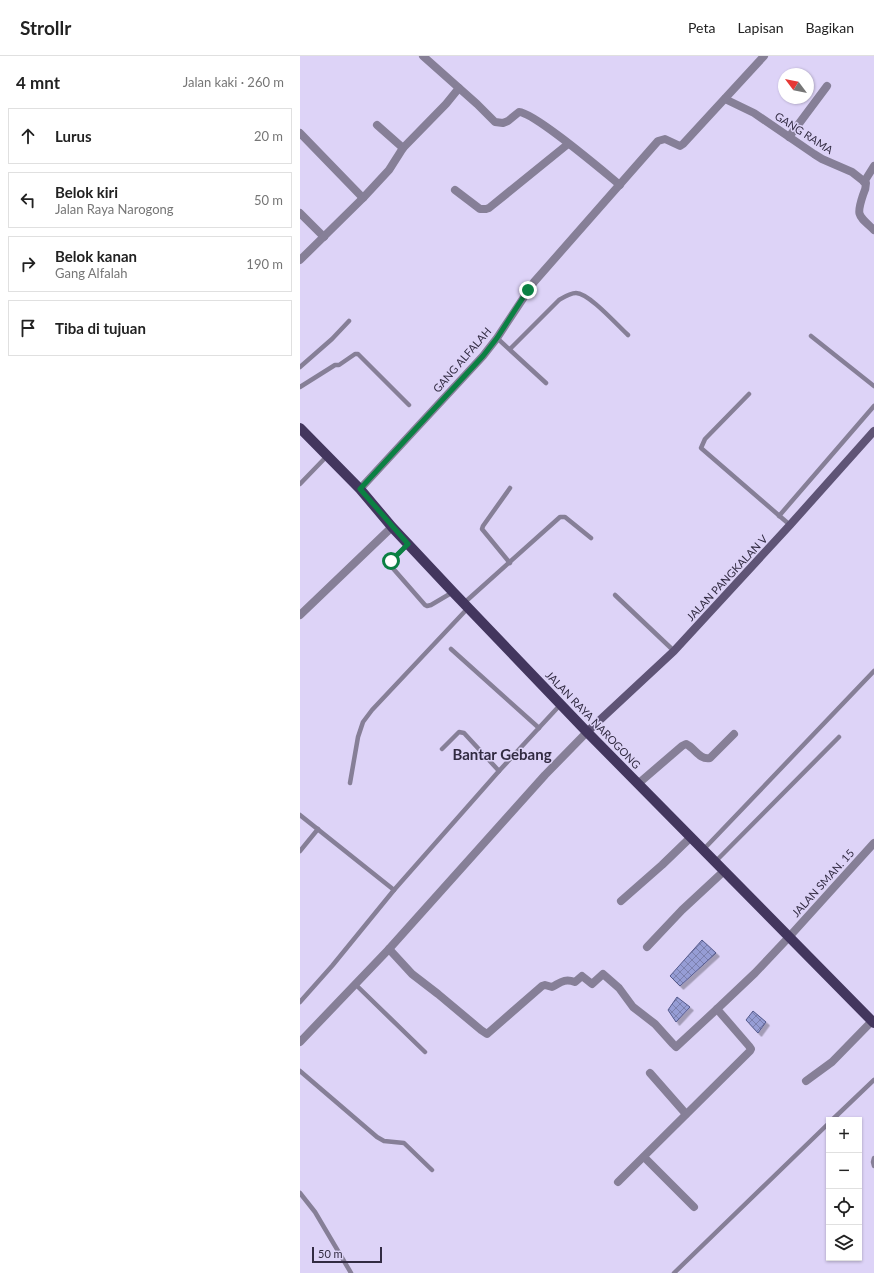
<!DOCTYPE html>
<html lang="id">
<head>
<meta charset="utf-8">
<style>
	:root { --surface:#fff; --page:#f6f6f6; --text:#222; --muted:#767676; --line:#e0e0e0 }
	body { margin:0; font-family:Lato,sans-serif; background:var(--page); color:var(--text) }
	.controls { position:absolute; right:12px; bottom:12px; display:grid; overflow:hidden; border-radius:0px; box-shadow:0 1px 3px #0004 }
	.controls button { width:36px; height:36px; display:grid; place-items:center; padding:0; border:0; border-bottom:1px solid var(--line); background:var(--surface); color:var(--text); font:20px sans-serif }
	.compass { position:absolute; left:478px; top:12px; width:36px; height:36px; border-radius:50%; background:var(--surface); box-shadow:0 1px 3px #0004; rotate:302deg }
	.scale { position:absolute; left:12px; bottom:10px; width:70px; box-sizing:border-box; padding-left:4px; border:2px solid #322b42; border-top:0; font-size:11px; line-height:14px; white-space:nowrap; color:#322b42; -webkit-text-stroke:3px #ddd3f7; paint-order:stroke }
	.stop { position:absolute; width:12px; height:12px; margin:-9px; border:3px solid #0b8043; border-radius:50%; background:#fff }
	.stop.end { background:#0b8043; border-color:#fff; box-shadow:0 1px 4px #0008 }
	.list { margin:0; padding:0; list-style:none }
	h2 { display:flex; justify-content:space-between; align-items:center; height:52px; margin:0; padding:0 16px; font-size:17px }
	h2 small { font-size:13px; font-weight:400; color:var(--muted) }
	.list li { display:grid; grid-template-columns:26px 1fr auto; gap:12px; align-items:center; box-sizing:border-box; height:56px; margin:0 8px 8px; padding:0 8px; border:1px solid var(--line); border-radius:0px }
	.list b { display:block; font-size:15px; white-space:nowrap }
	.list p { margin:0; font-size:13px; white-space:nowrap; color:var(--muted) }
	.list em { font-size:13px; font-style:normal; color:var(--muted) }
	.icon { flex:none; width:22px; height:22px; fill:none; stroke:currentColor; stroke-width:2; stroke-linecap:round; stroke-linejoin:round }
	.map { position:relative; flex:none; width:574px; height:1217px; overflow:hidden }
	header { display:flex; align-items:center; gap:24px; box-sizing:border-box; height:56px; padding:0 20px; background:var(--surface); border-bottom:1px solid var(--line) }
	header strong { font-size:19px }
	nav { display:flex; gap:22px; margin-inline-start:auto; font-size:14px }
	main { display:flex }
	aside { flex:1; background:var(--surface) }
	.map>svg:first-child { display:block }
	.building { fill:url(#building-cross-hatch); stroke:#555a8d; filter:url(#shadow) }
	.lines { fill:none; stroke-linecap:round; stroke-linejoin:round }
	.lane { stroke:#867f97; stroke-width:4.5 }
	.street { stroke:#867f97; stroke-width:8 }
	.secondary { stroke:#5f5476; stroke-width:8 }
	.primary { stroke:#43365e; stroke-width:10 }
	.route { stroke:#0b8043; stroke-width:5 }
	.labels { text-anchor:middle; stroke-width:3; stroke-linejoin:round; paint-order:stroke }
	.street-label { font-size:11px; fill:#322b42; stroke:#ddd3f7 }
	.district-label { font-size:15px; font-weight:bold; fill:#322b42; stroke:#ddd3f7 }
</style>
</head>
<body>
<header>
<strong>Strollr</strong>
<nav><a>Peta</a><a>Lapisan</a><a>Bagikan</a></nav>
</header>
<main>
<aside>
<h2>4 mnt<small>Jalan kaki · 260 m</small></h2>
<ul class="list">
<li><svg class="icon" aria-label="ahead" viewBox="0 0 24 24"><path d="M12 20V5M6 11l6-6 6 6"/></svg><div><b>Lurus</b></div><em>20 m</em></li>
<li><svg class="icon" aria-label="left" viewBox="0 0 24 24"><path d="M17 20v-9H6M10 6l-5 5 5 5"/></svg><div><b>Belok kiri</b><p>Jalan Raya Narogong</p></div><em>50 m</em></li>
<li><svg class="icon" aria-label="right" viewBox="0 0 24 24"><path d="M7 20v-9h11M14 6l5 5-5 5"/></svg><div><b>Belok kanan</b><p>Gang Alfalah</p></div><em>190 m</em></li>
<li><svg class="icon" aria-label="arrive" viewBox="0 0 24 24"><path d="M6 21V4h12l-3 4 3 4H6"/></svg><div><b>Tiba di tujuan</b></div></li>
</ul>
</aside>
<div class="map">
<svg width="574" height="1217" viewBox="0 0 574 1217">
	<defs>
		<pattern id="building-cross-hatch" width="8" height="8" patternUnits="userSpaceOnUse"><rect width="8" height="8" fill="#969dd5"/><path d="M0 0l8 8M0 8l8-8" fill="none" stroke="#7b80ae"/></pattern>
		<filter id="shadow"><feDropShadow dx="3.5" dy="3.5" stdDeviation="0" flood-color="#0004"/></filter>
	</defs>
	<rect width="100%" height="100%" fill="#ddd3f7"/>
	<g class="building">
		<polygon points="402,884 416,897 380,930 370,920"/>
		<polygon points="377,941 390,951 376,966 368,954"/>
		<polygon points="453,955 466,966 458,977 446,964"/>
	</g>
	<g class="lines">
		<g class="lane">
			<polyline points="511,280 574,330"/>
			<polyline points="197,282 246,327"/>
			<path d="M210,293L259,244C264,241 270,237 276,237C289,237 318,270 328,279"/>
			<polyline points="0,311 32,283 49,265"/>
			<polyline points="0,331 35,309 39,309 55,298 58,298 109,349"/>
			<polyline points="449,338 405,383 401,392 490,469"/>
			<polyline points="0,428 27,400"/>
			<polyline points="479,460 574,350"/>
			<polyline points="108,488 91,505 90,509 125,549 127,550 131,549 153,536"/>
			<polyline points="210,507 182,473 183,470 210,432"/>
			<polyline points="315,539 374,595"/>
			<polyline points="164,547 260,461 265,461 291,482"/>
			<polyline points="151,593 239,672"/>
			<polyline points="142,693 159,676 164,677 199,715"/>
			<polyline points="50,727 58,681 63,666 72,654 168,552"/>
			<polyline points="0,759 94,834"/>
			<polyline points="403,794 574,615"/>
			<polyline points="0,795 18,773"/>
			<polyline points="415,806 539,681"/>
			<polyline points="55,928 125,996"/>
			<polyline points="0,946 32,910 94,834 199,715 261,648"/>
			<polyline points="0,1015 77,1081 84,1085 104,1087 132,1114"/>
			<polyline points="532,1064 574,1024"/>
			<polyline points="574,1102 573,1106 574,1110"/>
			<polyline points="0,1137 15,1156 51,1217"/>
			<polyline points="374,1217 529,1067"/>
		</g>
		<g class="street">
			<path d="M123,0L177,48L195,66L203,67L208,65L219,56C235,57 304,116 320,129"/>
			<path d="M425,43L454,57L514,98L522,103L552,116L566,127C566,131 565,135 563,139C556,160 558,159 574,174"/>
			<polyline points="77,69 103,92"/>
			<polyline points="0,77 63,142"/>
			<polyline points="489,81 527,30"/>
			<polyline points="564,126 574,110"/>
			<polyline points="155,134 180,153 186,153 189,152 268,88"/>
			<polyline points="0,157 24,181"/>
			<polyline points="0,204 63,142 89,114 103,92 146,48 159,32"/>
			<polyline points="60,433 183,300 197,282 234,226 358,85 365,83 380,90 383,88 464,0"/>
			<polyline points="0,559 92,471"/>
			<path d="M339,727L382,690L386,688C395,692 399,704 410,702L434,678"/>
			<polyline points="321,845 362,809 391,781"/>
			<polyline points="347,891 382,854 424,815"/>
			<path d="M89,893L112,918L138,938L181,974L187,978L242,930L245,929L252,931C260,927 264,922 275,926L282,920L292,928L303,918L319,932L333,951L355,968L373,988L376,991L417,953"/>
			<polyline points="0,986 89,893 245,719 287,676"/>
			<polyline points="350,1017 386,1058"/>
			<polyline points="506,1025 532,1006 572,965"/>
			<polyline points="344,1101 394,1151"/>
			<polyline points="318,1126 450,995 451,993 449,990 417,953 455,917 489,881 574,787"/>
		</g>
		<polyline class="secondary" points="287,676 374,595 490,469 574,375"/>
		<polyline class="primary" points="0,372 60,433 92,471 153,536 287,676 574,967"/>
	</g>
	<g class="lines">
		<polyline class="route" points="91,505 108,488 60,433 183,300 197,282 228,234"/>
	</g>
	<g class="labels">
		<g class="street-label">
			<text transform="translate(504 77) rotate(33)" y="4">GANG RAMA</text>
			<text transform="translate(162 304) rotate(-49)" y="4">GANG ALFALAH</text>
			<text transform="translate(427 522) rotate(-47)" y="4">JALAN PANGKALAN V</text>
			<text transform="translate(293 664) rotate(46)" y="4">JALAN RAYA NAROGONG</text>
			<text transform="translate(523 827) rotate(-48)" y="4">JALAN SMAN. 15</text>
		</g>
		<g class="district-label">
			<text x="202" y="704">Bantar Gebang</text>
		</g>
	</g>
</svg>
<div class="controls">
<button>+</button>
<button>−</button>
<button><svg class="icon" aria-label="locate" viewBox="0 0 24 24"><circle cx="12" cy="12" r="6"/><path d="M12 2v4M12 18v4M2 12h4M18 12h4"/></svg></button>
<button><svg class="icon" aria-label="layers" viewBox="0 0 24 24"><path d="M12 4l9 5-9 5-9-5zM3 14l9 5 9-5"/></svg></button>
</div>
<svg class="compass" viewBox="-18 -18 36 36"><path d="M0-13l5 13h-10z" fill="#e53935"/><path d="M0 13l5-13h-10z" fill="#767676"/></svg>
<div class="scale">50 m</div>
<div class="stop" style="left:91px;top:505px"></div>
<div class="stop end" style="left:228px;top:234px"></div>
</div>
</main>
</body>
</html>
